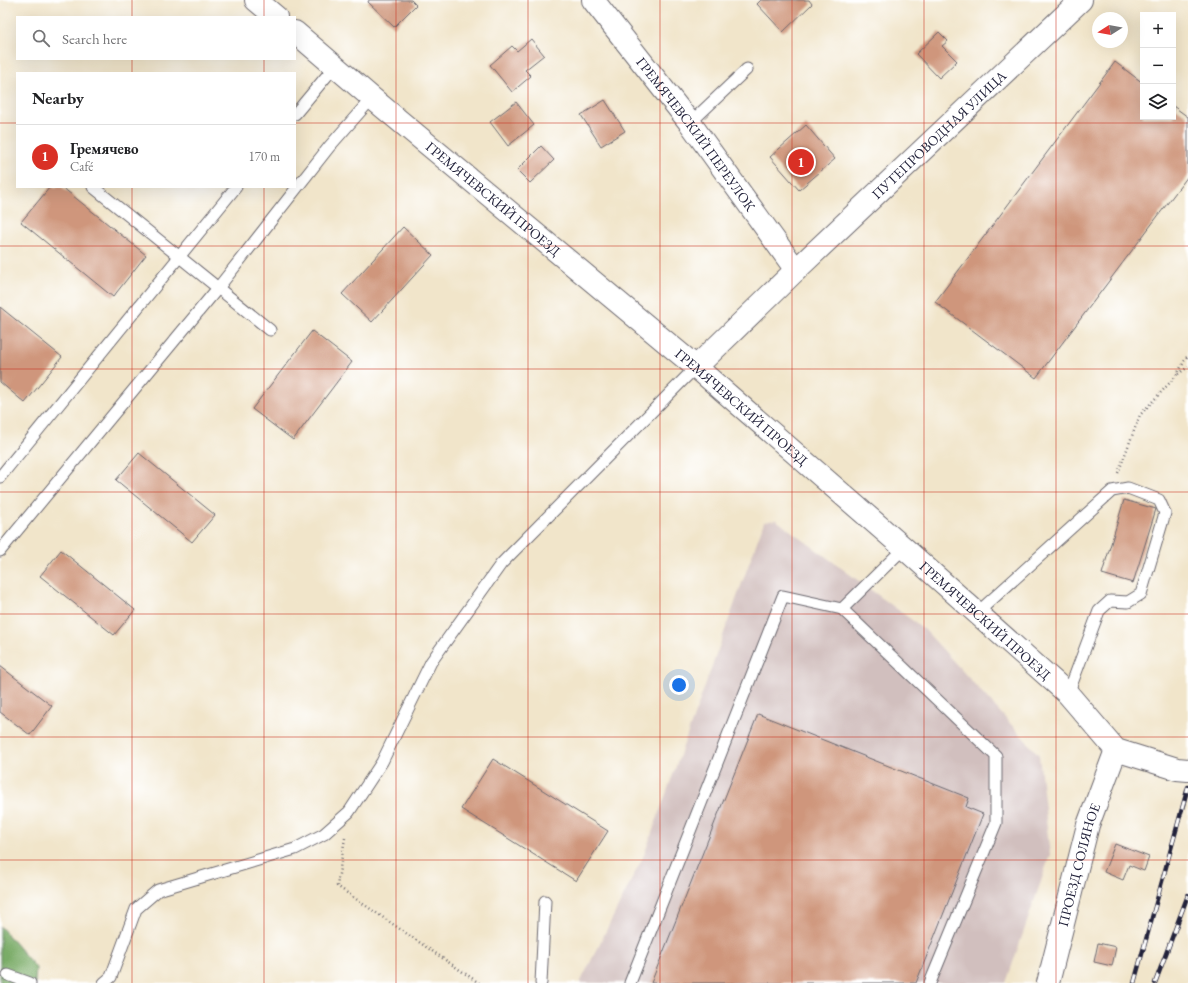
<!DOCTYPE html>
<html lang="en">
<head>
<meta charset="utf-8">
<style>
	:root { --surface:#fff; --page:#f2f2f2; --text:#202124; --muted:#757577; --line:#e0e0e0; --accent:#d93025 }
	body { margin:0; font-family:"EB Garamond",serif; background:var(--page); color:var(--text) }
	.controls { position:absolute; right:12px; top:12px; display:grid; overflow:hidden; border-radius:0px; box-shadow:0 4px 16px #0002 }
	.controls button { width:36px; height:36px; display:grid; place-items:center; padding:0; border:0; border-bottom:1px solid var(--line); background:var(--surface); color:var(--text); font:20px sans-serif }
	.compass { position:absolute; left:1092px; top:12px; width:36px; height:36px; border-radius:50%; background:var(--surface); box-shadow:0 4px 16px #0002; rotate:259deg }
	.you { position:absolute; left:679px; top:685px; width:14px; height:14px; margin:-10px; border:3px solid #fff; border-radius:50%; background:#1a73e8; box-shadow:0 0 0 6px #1a73e833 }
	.badge { display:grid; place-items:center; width:26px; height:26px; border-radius:50%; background:var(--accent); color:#fff; font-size:13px; font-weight:700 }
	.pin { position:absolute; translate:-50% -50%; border:2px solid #fff; box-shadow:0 1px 4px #0006 }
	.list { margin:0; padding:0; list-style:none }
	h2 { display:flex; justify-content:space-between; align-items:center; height:52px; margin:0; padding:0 16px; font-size:17px }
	h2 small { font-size:13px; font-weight:400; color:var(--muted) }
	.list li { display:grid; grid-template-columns:26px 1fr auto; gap:12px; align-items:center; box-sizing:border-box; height:64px; padding:0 16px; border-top:1px solid var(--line) }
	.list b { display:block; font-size:15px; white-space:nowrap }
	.list p { margin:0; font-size:13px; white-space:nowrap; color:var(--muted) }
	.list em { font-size:13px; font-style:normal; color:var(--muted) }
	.icon { flex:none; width:22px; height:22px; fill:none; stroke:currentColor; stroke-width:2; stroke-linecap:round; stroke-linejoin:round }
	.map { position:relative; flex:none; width:1188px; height:983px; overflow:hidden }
	.search { position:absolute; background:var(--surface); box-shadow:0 4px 16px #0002; left:16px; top:16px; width:280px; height:44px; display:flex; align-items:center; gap:10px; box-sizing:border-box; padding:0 14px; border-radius:0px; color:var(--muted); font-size:15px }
	.panel { position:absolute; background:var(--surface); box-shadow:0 4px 16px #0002; left:16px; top:72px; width:280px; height:116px; border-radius:0px }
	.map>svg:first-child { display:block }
	.industrial { fill:#d1bfbe }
	.forest { fill:#7aac67; stroke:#4e6751 }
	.building { fill:#cf967b }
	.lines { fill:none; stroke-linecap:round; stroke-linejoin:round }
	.lane-casing { stroke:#6a666d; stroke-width:13 }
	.street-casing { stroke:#6a666d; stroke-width:24 }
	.path { stroke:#6a666d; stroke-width:2.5; stroke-dasharray:1 3; stroke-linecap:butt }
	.lane { stroke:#fff; stroke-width:11 }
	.street { stroke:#fff; stroke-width:22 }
	.rail-casing { stroke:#22223b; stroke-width:4.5 }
	.rail { stroke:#fff; stroke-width:3; stroke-dasharray:9; stroke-linecap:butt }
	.grid { fill:none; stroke:#c8321e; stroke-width:1; stroke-opacity:0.55 }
	.labels { text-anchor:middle; stroke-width:3.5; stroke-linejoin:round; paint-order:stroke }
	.street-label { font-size:14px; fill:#22223b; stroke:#fff }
</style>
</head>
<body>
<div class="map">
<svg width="1188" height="983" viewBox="0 0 1188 983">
	<rect width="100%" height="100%" fill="#fff"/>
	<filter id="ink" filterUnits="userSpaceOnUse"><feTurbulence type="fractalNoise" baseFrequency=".025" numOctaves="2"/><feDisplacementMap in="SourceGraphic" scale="8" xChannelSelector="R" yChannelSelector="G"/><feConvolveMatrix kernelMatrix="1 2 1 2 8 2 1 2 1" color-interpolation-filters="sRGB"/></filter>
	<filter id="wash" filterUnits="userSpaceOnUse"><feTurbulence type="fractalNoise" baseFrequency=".012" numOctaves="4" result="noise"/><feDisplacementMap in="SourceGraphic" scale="16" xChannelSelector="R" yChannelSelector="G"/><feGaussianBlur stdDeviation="0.9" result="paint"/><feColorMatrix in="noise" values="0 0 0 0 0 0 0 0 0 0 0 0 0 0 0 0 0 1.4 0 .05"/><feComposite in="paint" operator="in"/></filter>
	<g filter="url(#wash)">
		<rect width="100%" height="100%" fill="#f1e5ca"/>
		<polygon class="industrial" points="776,520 924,629 1039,755 1050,855 1006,983 580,983 644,855 764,522"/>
		<polygon class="forest" points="0,926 36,968 35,983 0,983"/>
		<g id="blocks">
			<g class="building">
				<polygon points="369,0 411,0 416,5 394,27 368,2"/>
				<polygon points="761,0 809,0 812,4 783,32 757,4"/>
				<polygon points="939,32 948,41 942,46 957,61 939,78 916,54"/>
				<polygon points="531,39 544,55 525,70 531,76 512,92 490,65 512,46 517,51"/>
				<polygon points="1115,62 1143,83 1143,117 1173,117 1173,106 1188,117 1188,176 1036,378 935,302"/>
				<polygon points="605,100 625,131 601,146 581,115"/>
				<polygon points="516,102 534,125 508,146 490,122"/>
				<polygon points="806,125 835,159 799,190 770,157"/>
				<polygon points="541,146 554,160 530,183 517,170"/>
				<polygon points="50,187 62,187 146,255 113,297 21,222"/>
				<polygon points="403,227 433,255 372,322 342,294"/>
				<polygon points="0,307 62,357 25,403 0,382"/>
				<polygon points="312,331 352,362 293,440 252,409"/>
				<polygon points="139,453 215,515 192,542 116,480"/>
				<polygon points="1124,500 1156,509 1133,583 1102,574"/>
				<polygon points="61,550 135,610 114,635 40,576"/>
				<polygon points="0,666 52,706 30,735 0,712"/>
				<polygon points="758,714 969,798 966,807 983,814 916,983 651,983"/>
				<polygon points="493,759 608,831 576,881 461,809"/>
				<polygon points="1115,844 1149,857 1144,871 1129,865 1123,880 1104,872"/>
				<polygon points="1098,943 1116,947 1112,966 1094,962"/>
			</g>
		</g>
	</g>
	<g filter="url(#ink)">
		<use href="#blocks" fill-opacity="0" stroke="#6a666d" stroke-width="1"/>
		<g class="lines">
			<defs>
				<g id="lane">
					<polyline points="295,114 335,66"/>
					<polyline points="690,123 747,69"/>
					<polyline points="93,187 270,330"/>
					<polyline points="0,477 236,187"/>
					<polyline points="0,551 218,288 329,147 372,98"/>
					<polyline points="842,609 996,756 996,823 930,983"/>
					<polyline points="977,613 1112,491 1128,488 1159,500 1165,513 1141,594 1128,602 1110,601 1099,611 1068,694"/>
					<polyline points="8,975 30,983"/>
					<polyline points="104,983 111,977 136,909 158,890 295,849 324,834 349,812 382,762 431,662 501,564 696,367"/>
					<polyline points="541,983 545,901"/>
					<polyline points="630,983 783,596 842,609 904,548"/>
				</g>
				<g id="street">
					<polyline points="256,0 276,17"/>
					<path id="s1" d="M593,0L690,123L796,270"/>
					<path id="s2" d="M295,32L372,98L696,367L904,548L1068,694L1116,750L1177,769L1188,770"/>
					<path id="s3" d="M696,367L796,270L1081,0"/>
					<path id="s4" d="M1048,983L1088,825L1116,750"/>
				</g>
			</defs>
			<use href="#lane" class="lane-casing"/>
			<use href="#street" class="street-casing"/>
			<g class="path">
				<polyline points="1178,374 1188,367"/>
				<polyline points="1118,473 1140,415 1176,376 1188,355"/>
				<polyline points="345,838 337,886 479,983"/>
			</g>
			<use href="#lane" class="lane"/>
			<use href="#street" class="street"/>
			<defs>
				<g id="rail">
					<polyline points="1134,983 1188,787"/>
					<polyline points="1155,983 1188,895"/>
				</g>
			</defs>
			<use href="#rail" class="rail-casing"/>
			<use href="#rail" class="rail"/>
		</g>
	</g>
	<path class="grid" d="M132,0V17M264,0V17M396,0V983M528,0V983M660,0V983M792,0V983M924,0V983M1056,0V983M132,59V73M264,59V73M0,123H17M295,123H1188M132,187V983M264,187V983M0,246H1188M0,369H1188M0,492H1188M0,614H1188M0,737H1188M0,860H1188"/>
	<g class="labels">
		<g class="street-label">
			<text dy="5" stroke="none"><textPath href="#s1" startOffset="169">ГРЕМЯЧЕВСКИЙ ПЕРЕУЛОК</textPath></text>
			<text dy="5" stroke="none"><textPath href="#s3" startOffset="336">ПУТЕПРОВОДНАЯ УЛИЦА</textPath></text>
			<text dy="5" stroke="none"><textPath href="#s2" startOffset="259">ГРЕМЯЧЕВСКИЙ ПРОЕЗД</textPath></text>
			<text dy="5" stroke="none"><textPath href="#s2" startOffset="583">ГРЕМЯЧЕВСКИЙ ПРОЕЗД</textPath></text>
			<text dy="5" stroke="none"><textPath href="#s2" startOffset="907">ГРЕМЯЧЕВСКИЙ ПРОЕЗД</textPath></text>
			<text dy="5" stroke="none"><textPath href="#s4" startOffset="122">ПРОЕЗД СОЛЯНОЕ</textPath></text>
		</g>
	</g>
</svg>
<div class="controls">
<button>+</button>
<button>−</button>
<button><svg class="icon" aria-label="layers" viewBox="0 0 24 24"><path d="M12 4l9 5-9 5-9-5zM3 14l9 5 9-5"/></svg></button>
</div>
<svg class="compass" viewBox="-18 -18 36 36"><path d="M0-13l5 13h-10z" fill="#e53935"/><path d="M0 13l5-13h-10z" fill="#757577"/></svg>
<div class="you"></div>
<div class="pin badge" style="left:801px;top:162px">1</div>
<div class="search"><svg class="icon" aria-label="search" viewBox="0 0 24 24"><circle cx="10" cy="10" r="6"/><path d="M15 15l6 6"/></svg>Search here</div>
<section class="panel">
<h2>Nearby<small></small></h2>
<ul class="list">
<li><span class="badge">1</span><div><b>Гремячево</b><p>Café</p></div><em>170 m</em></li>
</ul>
</section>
</div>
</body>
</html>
